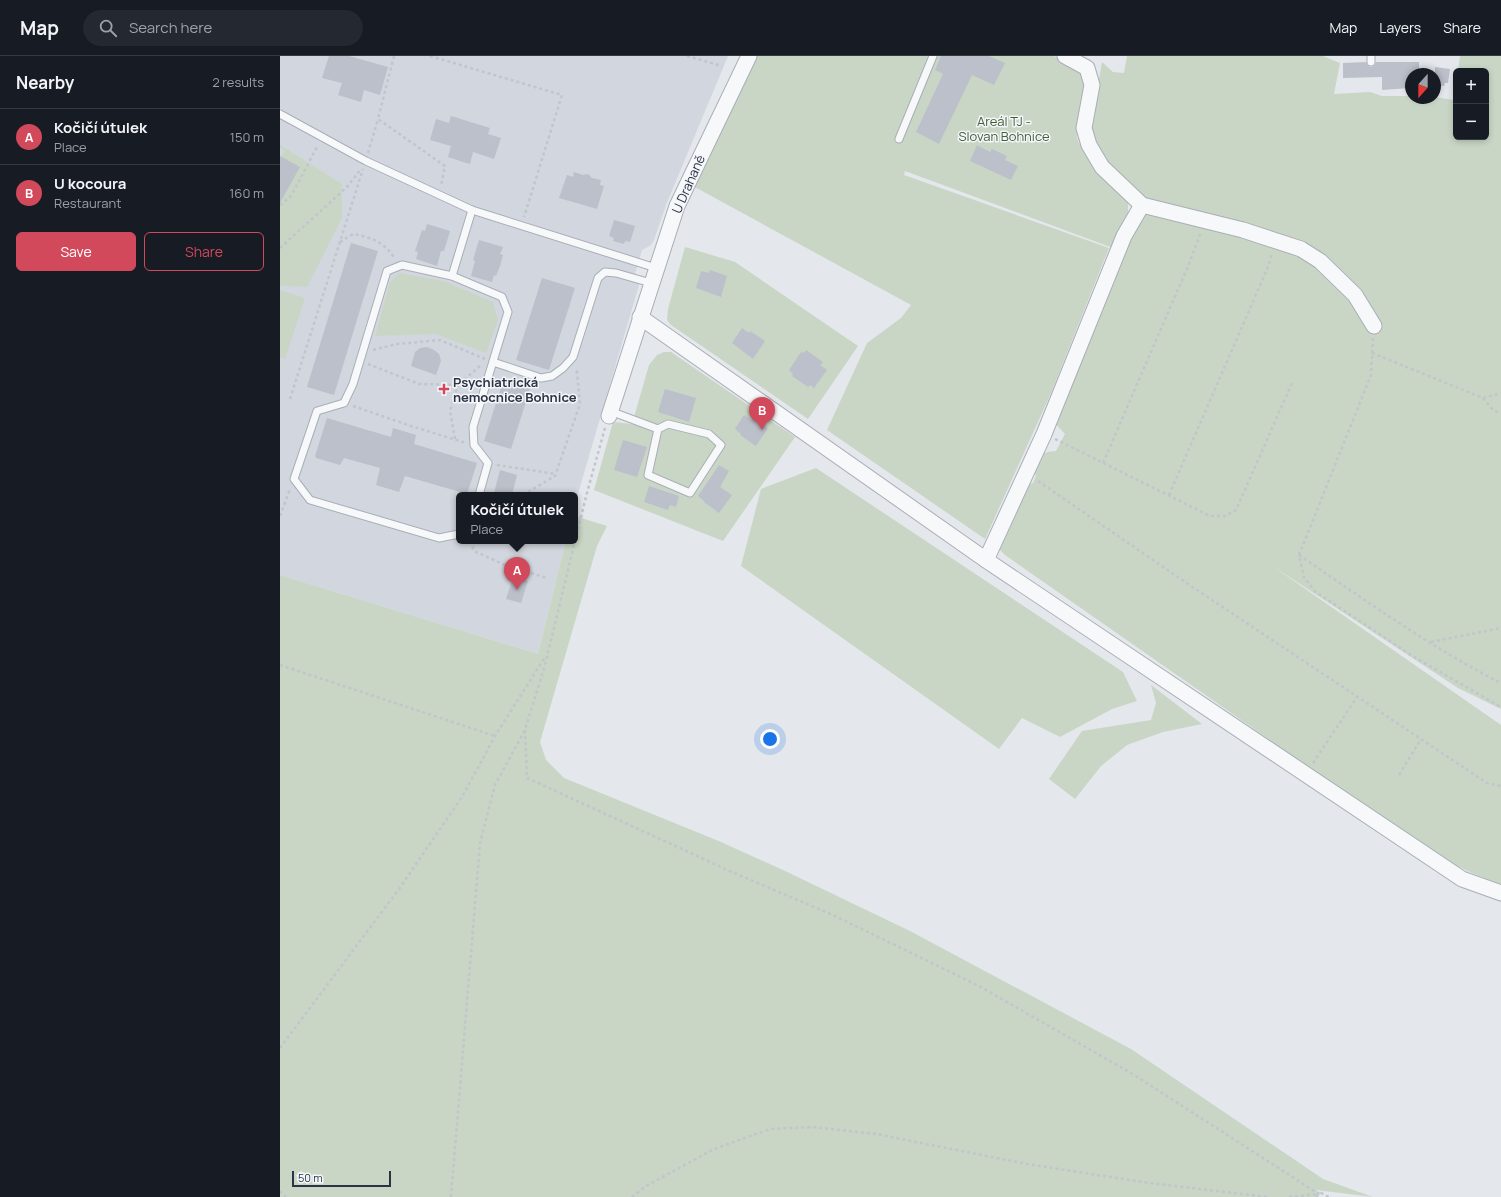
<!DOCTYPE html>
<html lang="en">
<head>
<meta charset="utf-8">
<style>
	:root { --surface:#171b24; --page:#242831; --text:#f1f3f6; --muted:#9ea1a6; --line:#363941; --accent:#d1495b }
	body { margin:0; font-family:Manrope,sans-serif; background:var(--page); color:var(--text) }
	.controls { position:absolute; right:12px; top:12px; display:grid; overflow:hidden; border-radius:6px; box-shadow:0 2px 6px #0003 }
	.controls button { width:36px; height:36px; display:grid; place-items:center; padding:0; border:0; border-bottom:1px solid var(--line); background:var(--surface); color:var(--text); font:20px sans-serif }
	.compass { position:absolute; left:1125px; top:12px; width:36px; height:36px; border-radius:50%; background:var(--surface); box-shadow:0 2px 6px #0003; rotate:201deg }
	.scale { position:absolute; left:12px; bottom:10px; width:99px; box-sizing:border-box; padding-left:4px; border:2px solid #2b3445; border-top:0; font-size:11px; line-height:14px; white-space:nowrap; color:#2b3445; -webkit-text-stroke:3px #f4f6f9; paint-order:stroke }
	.you { position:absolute; left:490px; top:683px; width:14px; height:14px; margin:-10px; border:3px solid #fff; border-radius:50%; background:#1a73e8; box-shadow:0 0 0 6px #1a73e833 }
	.badge { display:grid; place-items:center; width:26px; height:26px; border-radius:50%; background:var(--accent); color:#fff; font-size:13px; font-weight:700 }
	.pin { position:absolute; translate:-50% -33px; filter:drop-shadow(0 1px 2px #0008) }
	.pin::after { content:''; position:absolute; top:21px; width:14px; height:12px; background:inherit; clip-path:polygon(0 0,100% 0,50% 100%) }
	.popup { position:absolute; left:176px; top:436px; width:122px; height:52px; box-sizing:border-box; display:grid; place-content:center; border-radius:6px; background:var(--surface); filter:drop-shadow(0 1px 3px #0005); font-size:13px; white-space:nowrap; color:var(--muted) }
	.popup b { font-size:15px; color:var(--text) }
	.popup::after { content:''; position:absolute; left:50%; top:100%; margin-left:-8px; border:8px solid transparent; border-top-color:var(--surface) }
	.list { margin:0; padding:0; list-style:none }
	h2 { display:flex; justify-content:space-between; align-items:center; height:52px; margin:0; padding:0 16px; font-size:17px }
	h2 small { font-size:13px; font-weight:400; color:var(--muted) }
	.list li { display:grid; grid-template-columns:26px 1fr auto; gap:12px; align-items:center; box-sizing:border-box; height:56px; padding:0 16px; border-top:1px solid var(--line) }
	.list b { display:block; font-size:15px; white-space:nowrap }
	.list p { margin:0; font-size:13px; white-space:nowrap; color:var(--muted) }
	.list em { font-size:13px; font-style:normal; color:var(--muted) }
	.actions { display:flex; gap:8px; padding:12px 16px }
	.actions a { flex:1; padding:9px 0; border:1px solid var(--accent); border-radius:6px; text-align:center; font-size:14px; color:var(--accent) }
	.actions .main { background:var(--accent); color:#fff }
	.icon { flex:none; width:22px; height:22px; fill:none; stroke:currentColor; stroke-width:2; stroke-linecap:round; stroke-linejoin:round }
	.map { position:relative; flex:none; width:1221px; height:1141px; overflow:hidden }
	header { display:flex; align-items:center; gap:24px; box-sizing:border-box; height:56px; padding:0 20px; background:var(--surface); border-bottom:1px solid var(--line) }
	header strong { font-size:19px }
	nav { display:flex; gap:22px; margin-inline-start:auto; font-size:14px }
	.search { width:280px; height:36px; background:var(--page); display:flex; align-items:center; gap:10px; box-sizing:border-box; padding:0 14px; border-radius:22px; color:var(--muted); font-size:15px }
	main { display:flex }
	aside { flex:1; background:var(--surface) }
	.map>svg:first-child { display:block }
	.built { fill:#d2d6de }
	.green { fill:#c9d6c5 }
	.building { fill:#bbc0ca }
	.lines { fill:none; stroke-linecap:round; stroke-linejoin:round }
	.service-casing { stroke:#a9aeb7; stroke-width:9 }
	.minor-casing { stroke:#a9aeb7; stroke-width:17 }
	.path { stroke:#c2c5cb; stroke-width:2.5; stroke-dasharray:3 3; stroke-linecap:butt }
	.service { stroke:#f7f8fa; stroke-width:7 }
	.minor { stroke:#f7f8fa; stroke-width:15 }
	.poi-dot { fill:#d1495b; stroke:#f4f6f9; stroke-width:1.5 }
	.labels { text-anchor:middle; stroke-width:3; stroke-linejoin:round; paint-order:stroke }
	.park-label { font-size:13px; fill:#3f6138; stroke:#f4f6f9 }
	.street-label { font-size:13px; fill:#2b3445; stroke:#f4f6f9 }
	.poi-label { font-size:13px; font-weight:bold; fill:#2b3445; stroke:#f4f6f9; text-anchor:start }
</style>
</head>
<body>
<header>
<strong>Map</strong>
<div class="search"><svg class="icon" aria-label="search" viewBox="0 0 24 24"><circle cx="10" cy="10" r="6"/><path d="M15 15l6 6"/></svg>Search here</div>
<nav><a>Map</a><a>Layers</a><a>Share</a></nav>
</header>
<main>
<aside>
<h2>Nearby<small>2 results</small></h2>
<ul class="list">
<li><span class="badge">A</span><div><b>Kočičí útulek</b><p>Place</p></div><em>150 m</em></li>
<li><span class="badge">B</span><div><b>U kocoura</b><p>Restaurant</p></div><em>160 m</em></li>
</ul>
<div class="actions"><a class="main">Save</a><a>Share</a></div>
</aside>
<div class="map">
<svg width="1221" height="1141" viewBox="0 0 1221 1141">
	<rect width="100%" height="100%" fill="#e4e7ec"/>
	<polygon class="built" points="0,0 448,0 386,149 374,184 371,189 362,194 355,218 358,223 359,229 295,448 295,439 179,439 179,485 286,485 258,598 0,519"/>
	<g class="green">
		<path d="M475,0H774L800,13L806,23C803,39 795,64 797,81C800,99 835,131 848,146V158L833,192L625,115L624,119L829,192L771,337L705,483L547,374L587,287L621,262L631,249L413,130Z"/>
		<path d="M847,0H1043L1060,7L1054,38L1090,36L1102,40H1131V42L1155,41L1174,44L1176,30V81H1206V15H1178L1180,0H1221V653L1178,632L991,509L1221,669V829L1190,816L1153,798L725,499L719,493L746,429L753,427L756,420L753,412C759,399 761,396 776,395L785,378L773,365L858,164L868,156L861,143L826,110L809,80L822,6L833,16L844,17Z"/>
		<polygon points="0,89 62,128 62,162 27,231 0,230 0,139 1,101 5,95 0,92"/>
		<polygon points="405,191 455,206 578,290 528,363 391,269 387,264 388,253"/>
		<polygon points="119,217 163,225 213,246 218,264 206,297 156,278 95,280 110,226"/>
		<polygon points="0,234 25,242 5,303 0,301"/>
		<polygon points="384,296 391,296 515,381 443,485 314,434 333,366 352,368 369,309 377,299"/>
		<polygon points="536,412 843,616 857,645 832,653 780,681 742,662 719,693 461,510 481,433"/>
		<polygon points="295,460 327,470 317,490 260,686 266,704 284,722 441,786 503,814 630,875 851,993 1043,1123 1093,1141 1036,1134 1041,1137 1037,1141 0,1141 0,519 258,598 286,485 295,485"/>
		<polygon points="871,629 922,668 883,676 847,689 821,710 795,743 769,723 802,675 871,664 876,647"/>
	</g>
	<g class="building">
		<polygon points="49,0 69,0 108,11 100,39 84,34 81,46 58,39 62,27 42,22"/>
		<polygon points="661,0 709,0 725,7 714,29 692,19 659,88 636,76 663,18 655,14"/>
		<polygon points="1086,6 1088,10 1091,11 1094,10 1096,6 1139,6 1139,18 1131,18 1130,32 1102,34 1102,21 1063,22 1063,7"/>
		<polygon points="1155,11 1170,13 1168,27 1165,27 1164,30 1155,29"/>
		<polygon points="171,60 210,72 208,78 221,82 214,103 193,96 190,108 183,106 168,101 171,90 150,84 156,63 169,67"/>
		<polygon points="697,89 710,96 712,93 727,100 725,104 738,110 731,124 690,105"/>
		<polygon points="0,100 20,111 0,147"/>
		<polygon points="294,116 303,119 308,118 312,122 321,124 320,129 324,130 317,153 279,142 287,119 293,121"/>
		<polygon points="334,164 355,170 350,186 345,185 344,188 333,185 334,182 329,180"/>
		<polygon points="147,168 170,175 164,195 161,195 157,210 136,203 138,196 135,195 142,174 145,175"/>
		<polygon points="199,184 223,191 220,198 223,199 220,210 216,220 214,219 212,226 191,220 195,205 193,204"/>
		<polygon points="71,187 98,195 54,339 27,331"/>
		<polygon points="430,214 447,220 441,241 416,232 421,215 429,217"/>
		<polygon points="262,222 295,232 269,314 236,304"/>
		<polygon points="462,272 469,277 470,275 485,285 473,303 452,287"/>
		<polygon points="147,291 154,294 159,298 161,305 156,319 131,310 135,296 140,292"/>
		<polygon points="526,294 543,306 540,309 547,314 534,332 530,329 528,331 512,320 513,318 509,314 521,296 524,297"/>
		<polygon points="224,322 251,330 231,393 204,385"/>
		<polygon points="385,333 416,342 409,366 378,356"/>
		<polygon points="464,359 472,364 473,361 488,372 476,390 460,379 461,378 455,373"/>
		<polygon points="47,362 111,381 113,372 136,379 134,388 197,407 187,438 125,420 119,436 96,429 100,412 64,402 60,409 36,402 35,400"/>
		<polygon points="343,384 367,391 357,421 334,414"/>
		<polygon points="439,409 449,415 440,431 452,439 439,457 424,446 424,445 418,440"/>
		<polygon points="220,414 237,419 232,439 221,439 214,437"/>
		<polygon points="369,430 399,440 396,451 390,449 388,454 364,446"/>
		<polygon points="233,521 248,525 241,547 226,543"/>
	</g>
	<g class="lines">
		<defs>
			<g id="service">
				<polyline points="1091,6 1091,0"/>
				<polyline points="0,58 86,105 192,154 376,212"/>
				<polyline points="619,83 653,0"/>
				<polyline points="172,220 192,154"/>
				<polyline points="213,306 261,322 272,320 283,312 293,301 318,222 325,216 336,217 371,227"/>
				<polyline points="330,355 378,373 368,419 410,437 441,389 429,378 388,368 378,373"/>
				<polyline points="179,478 159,482 30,444 14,423 37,355 64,347 73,328 107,215 122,209 172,220 222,241 228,256 193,371 194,389 208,407 199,439"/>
			</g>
			<g id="minor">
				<polyline points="785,0 807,12 812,29 804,72 809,89 822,111 862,149 963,174 1021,193 1040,205 1075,239 1094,270"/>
				<polyline points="360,261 706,504 1182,823 1221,837"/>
				<polyline points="329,360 397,150 469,0"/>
				<polyline points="706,504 764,378 844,180 862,149"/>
			</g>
		</defs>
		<use href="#service" class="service-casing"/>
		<use href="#minor" class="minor-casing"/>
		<g class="path">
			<polyline points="114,0 98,63 165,110 161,130"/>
			<polyline points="150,0 282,39 244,161"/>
			<polyline points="407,0 442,10"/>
			<polyline points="88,97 98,63"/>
			<polyline points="0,149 11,140 38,89"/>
			<path d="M60,186L73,178C89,181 106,186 114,202"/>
			<polyline points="0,192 67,131 81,113"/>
			<polyline points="1093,282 1091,319 1019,499 1024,522 1036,536 1131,599 1221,651"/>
			<polyline points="93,294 117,288 160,284 205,303"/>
			<polyline points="1092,297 1203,342 1221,337"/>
			<polyline points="88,308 139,328 178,329 201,309"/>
			<polyline points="1203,342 1214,355 1221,357"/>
			<polyline points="10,343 83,113"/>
			<polyline points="73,350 131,370 186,387"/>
			<polyline points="175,383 170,355 178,329"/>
			<polyline points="775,383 930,460 945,460 956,454 1012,327"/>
			<polyline points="823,407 909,208 921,176"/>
			<polyline points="217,409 276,418"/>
			<polyline points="758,425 905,526 1207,727 1221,730"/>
			<polyline points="243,439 275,420 300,348 297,316 295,313"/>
			<polyline points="889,439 988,211 992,197"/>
			<polyline points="0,460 10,433"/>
			<polyline points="190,485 194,495 225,509 267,522"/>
			<polyline points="295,485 308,433 325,372"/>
			<path d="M1019,499C1085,544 1150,591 1221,627"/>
			<polyline points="1151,586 1221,572"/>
			<polyline points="0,609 215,680"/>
			<polyline points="245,674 247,722 452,816 553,859 699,930 851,1017 1039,1138"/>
			<polyline points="1033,707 1077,641"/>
			<polyline points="1119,719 1141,683"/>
			<polyline points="0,992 119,833 182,741 215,680 265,601"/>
			<polyline points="0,1135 6,1141"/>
			<polyline points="171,1141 200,787 215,729 245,674 265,609 295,485"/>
			<polyline points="352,1141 366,1130 434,1093 490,1073 533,1071 596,1078 747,1108 869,1127 988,1141"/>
			<polyline points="1009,1141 1038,1138"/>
			<polyline points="1036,1141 1041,1137 1049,1141"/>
		</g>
		<use href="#service" class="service"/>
		<use href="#minor" class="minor"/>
	</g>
	<path class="poi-dot" d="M162 327h4v4h4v4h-4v4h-4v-4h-4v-4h4z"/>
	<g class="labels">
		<g class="park-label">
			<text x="724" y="70">Areál TJ -<tspan x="724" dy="15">Slovan Bohnice</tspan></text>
		</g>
		<g class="street-label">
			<text transform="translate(408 128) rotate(-66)" y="5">U Drahaně</text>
		</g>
		<g class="poi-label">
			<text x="173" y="331">Psychiatrická<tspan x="173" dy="15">nemocnice Bohnice</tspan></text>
		</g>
	</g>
</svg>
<div class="controls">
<button>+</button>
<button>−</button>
</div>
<svg class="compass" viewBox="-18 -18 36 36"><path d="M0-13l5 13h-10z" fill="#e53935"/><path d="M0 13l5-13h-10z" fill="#9ea1a6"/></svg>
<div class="scale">50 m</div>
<div class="you"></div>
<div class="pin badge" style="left:237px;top:534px">A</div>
<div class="popup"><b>Kočičí útulek</b>Place</div>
<div class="pin badge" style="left:482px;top:374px">B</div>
</div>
</main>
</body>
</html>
